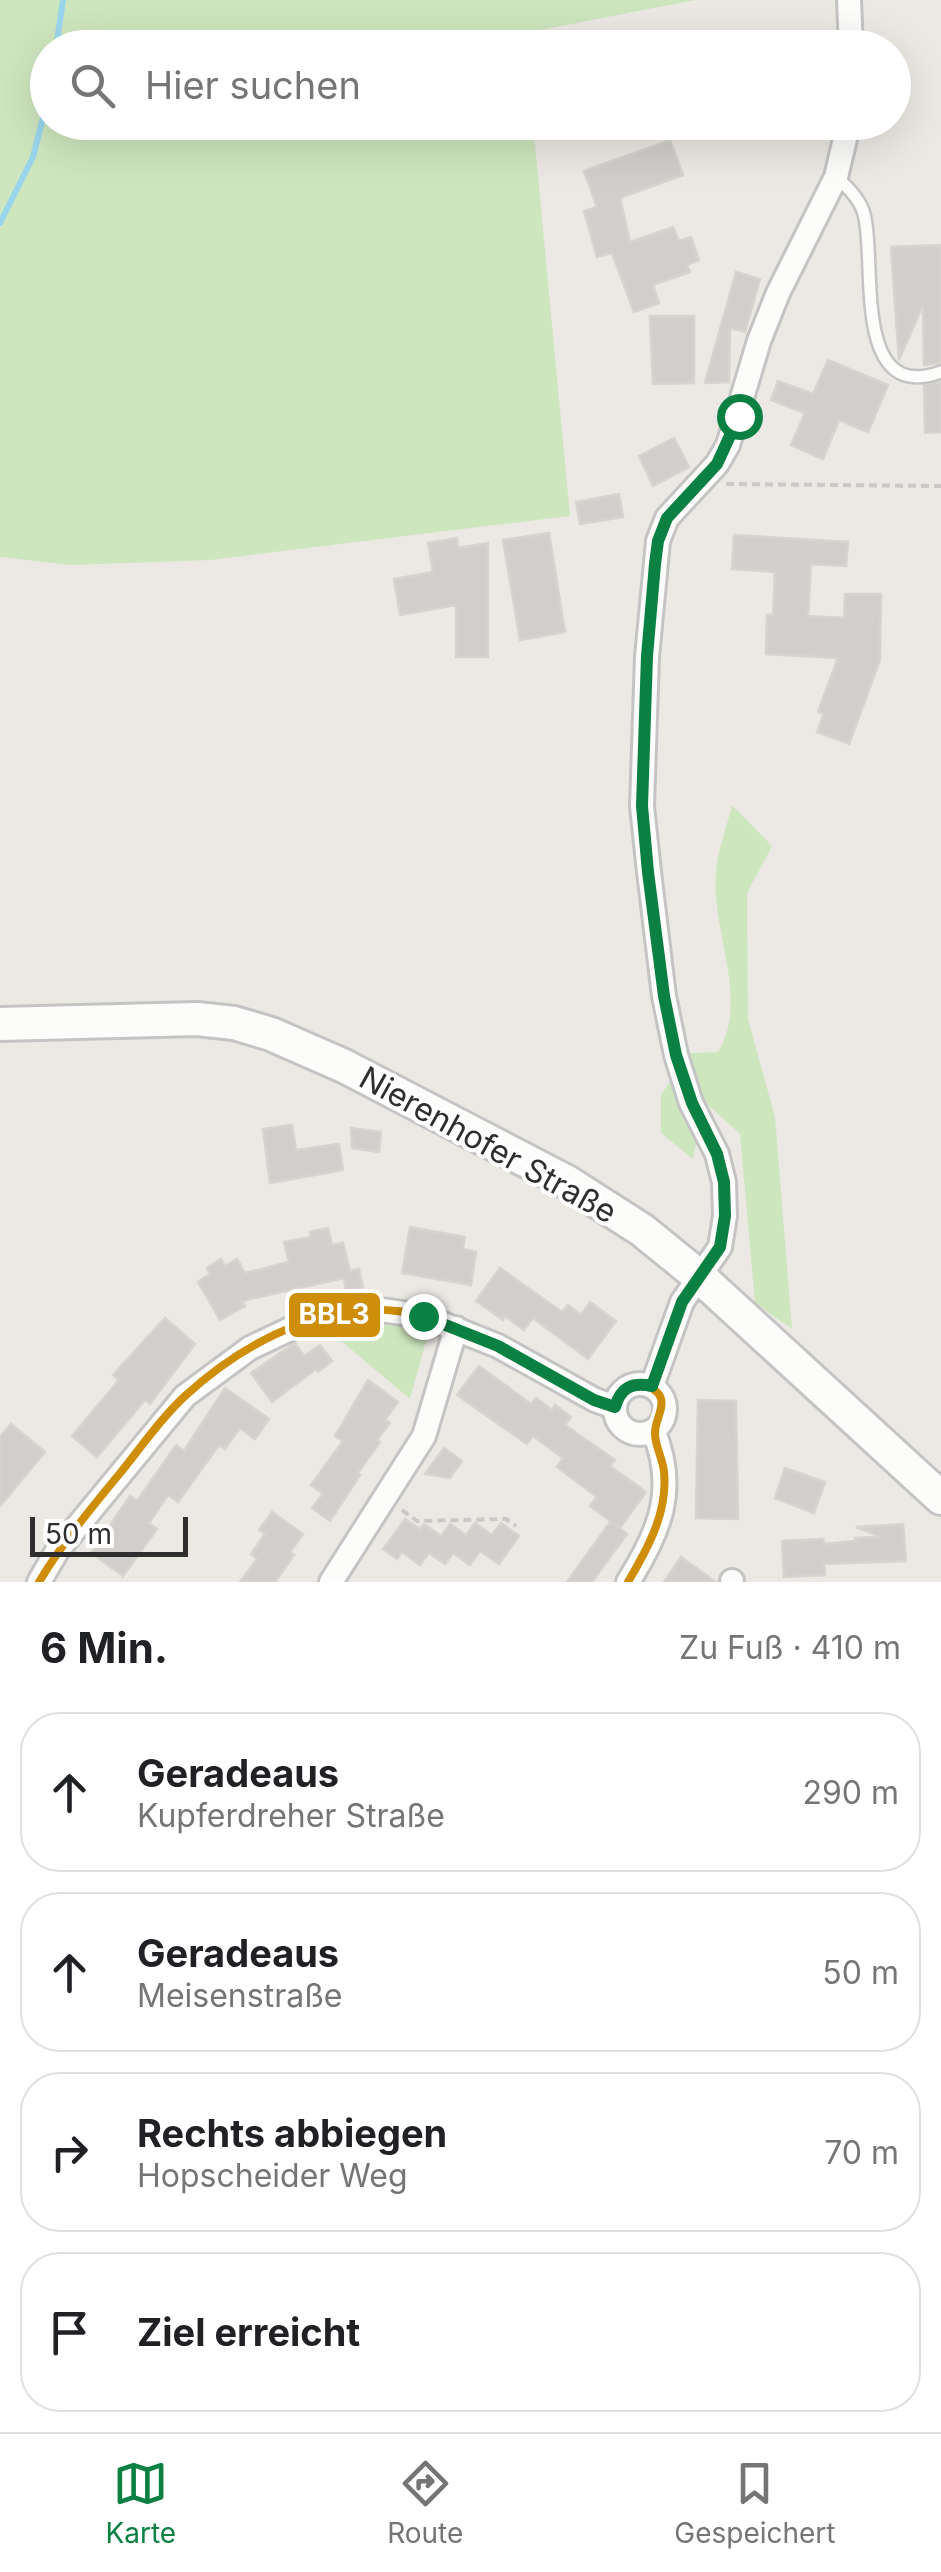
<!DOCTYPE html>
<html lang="de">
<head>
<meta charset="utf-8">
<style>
	:root { --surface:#fff; --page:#f2f2f2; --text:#202124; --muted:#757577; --line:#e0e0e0; --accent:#0b8043 }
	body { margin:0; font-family:Inter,sans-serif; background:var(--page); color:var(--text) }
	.scale { position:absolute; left:30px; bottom:25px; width:158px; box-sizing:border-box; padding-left:10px; border:5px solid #2e2e2e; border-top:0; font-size:28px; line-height:35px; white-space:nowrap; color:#2e2e2e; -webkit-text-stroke:8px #fff; paint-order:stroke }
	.stop { position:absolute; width:30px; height:30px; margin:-22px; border:8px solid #0b8043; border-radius:50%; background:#fff }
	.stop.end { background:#0b8043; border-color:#fff; box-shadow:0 2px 10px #0008 }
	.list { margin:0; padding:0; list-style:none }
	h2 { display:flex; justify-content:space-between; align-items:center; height:130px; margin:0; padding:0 40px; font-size:42px }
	h2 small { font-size:32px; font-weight:400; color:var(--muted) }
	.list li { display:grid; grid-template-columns:65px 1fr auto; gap:30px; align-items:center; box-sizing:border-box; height:160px; margin:0 20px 20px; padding:0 20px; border:2px solid var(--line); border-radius:40px }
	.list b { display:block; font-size:38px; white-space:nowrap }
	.list p { margin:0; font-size:32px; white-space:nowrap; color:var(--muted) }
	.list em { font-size:32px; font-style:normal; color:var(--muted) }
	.icon { flex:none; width:55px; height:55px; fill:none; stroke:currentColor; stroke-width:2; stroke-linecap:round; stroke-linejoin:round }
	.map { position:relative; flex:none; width:941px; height:1582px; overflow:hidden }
	.search { position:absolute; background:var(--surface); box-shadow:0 10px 40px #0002; left:30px; right:30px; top:30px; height:110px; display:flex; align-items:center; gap:25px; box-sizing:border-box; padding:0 35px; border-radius:55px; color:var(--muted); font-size:38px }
	.sheet { height:850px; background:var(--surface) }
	nav { display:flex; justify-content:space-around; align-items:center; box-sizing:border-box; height:140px; border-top:2px solid var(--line); background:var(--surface); font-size:28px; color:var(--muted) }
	nav a { display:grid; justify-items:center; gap:5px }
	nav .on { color:var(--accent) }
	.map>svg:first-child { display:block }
	.green { fill:#cee6be }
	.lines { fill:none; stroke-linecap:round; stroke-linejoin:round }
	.stream { stroke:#99d6ec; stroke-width:6 }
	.building { fill:#d1cecb; stroke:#d7d4d0; stroke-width:2.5 }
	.lane-casing { stroke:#c5c4c5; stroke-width:16 }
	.street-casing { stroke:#c5c4c5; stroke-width:28 }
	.secondary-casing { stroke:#c5c4c5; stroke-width:38 }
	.path { stroke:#c9c9c8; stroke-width:4; stroke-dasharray:8 5; stroke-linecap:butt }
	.lane { stroke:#fcfcfb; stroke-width:11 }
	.street { stroke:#fcfcfb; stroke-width:22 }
	.secondary { stroke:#fcfcfb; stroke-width:32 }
	.bus-1-casing { stroke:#fff; stroke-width:15 }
	.bus-1 { stroke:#cf8e09; stroke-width:8 }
	.route { stroke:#0b8043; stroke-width:12 }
	.labels { text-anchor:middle; stroke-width:8; stroke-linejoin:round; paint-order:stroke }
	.street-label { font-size:32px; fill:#2e2e2e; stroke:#fff }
	.line-badge { stroke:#fff; stroke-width:4 }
	.badge-label { font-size:28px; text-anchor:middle; font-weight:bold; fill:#fff }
</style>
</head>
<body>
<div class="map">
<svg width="941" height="1582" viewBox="0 0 941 1582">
	<rect width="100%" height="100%" fill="#ece8e4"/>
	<g class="green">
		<polygon points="0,0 695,0 525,33 526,47 48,48 48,122 533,123 570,516 210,560 71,565 0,557"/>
		<path d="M732,805L772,846L747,893L748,1019L775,1117L792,1329L755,1303L740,1134L705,1102L693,1159L661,1133V1095L689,1053L718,1052C750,999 711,931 716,874C717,851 727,827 732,805Z"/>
		<polygon points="371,1318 429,1330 410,1399 327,1329"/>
	</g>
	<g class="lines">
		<g class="stream">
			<polyline points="56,48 63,0"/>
			<polyline points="0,223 33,157 48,98"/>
		</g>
	</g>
	<g class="building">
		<polygon points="670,140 683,175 620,198 630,242 673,227 679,241 691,237 699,260 687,265 690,272 653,285 659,303 634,312 612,253 597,257 584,211 597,207 584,171"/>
		<polygon points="941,245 941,363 924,365 923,305 899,360 891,247"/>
		<polygon points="736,272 760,279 745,332 730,328 729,382 705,383"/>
		<polygon points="650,316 694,316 694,383 653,384"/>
		<polygon points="828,360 888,385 868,432 839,420 823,459 791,445 805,413 771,400 778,381 813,394"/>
		<polygon points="941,382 941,432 925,433 924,384"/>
		<polygon points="674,438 689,467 653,486 639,456"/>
		<polygon points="619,494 623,517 580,524 576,502"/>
		<polygon points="549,533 565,632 520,640 503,540"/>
		<polygon points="734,535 848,542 846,566 811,564 808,616 844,618 845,594 881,594 880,660 849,744 817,732 824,714 818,712 838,658 766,654 767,615 773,615 775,572 732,569"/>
		<polygon points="457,538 458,548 488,543 488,657 456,657 456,605 400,615 394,579 433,572 428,543"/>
		<polygon points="292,1125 296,1150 339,1144 343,1170 270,1183 263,1129"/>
		<polygon points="351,1128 381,1132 379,1152 352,1148"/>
		<polygon points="410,1227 465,1237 463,1249 476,1252 471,1285 402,1273"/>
		<polygon points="328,1228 332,1245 343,1243 350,1271 359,1269 363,1287 346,1291 344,1278 242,1301 245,1306 220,1320 198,1282 210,1274 207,1268 221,1259 225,1266 237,1259 245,1273 289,1262 284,1242 311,1237 310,1232"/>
		<polygon points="500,1268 562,1312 568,1305 581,1315 590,1302 616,1321 588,1359 533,1318 524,1330 505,1316 503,1320 476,1301"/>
		<polygon points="165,1318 195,1344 150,1404 145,1400 97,1457 72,1436 119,1380 113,1375"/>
		<polygon points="295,1343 304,1356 320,1345 332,1361 318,1372 316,1369 272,1402 251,1373"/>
		<polygon points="479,1366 531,1404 536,1398 552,1410 555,1405 571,1417 565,1425 615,1460 610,1466 646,1492 620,1528 590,1506 597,1497 557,1467 563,1458 533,1436 527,1444 457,1395"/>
		<polygon points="368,1380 398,1402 385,1420 390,1423 377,1440 380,1442 357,1474 360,1475 330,1521 312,1508 323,1494 311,1485 343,1441 335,1436"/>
		<polygon points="225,1388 269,1419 255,1439 240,1428 225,1449 219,1445 178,1502 168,1495 149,1523 157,1529 123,1576 91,1553 130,1496 137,1501 176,1445 184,1451"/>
		<polygon points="698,1400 736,1401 738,1519 696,1518"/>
		<polygon points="11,1424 45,1452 0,1506 0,1437"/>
		<polygon points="444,1448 462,1461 450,1478 425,1474"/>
		<polygon points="785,1468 825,1482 814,1513 775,1498"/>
		<polygon points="272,1512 303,1534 290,1552 294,1555 275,1582 240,1582 257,1559 251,1554 265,1534 259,1530"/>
		<polygon points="405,1519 420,1529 424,1524 441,1536 450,1524 466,1535 475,1523 492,1535 501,1523 519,1536 499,1564 480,1551 470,1565 453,1553 445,1564 429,1553 420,1565 402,1552 397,1559 383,1549"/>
		<polygon points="610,1522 627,1534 592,1582 567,1582"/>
		<polygon points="903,1524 906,1561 824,1564 825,1575 784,1577 782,1541 823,1539 824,1544 856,1541 855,1538 882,1537 856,1527"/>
		<polygon points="681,1557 716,1582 664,1582"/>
	</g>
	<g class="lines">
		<defs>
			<path id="lane" d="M836,177C848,187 860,199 864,214C877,259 850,405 941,372"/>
			<g id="street">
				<polyline points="849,0 851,48"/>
				<circle cx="640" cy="1409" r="25"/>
				<polyline points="652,1386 682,1302 720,1247 725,1216 724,1182 717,1154 691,1103 676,1055 664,996 649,872 642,806 647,657 658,541 667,518 717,464 728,445 759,341 778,293 836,177 849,122"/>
				<polyline points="39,1582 57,1551 185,1396 250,1348 307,1321 368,1308 423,1316 498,1346 595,1400 615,1407"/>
				<polyline points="331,1582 424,1436 456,1328"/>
				<path d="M628,1582C660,1531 677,1490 654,1432"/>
				<polyline points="732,1582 732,1581"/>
			</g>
			<polyline id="secondary" points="0,1024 197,1019 234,1023 271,1034 344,1066 567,1182 642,1230 701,1278 941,1498"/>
		</defs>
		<use href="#lane" class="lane-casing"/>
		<use href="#street" class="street-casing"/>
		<use href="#secondary" class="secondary-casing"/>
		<g class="path">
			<polyline points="726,484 941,486"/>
			<polyline points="402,1510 417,1521 506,1519 516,1526"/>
		</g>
		<use href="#lane" class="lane"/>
		<use href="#street" class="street"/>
		<use href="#secondary" class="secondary"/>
		<defs>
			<path id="bus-1" d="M39,1582C63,1542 92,1507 121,1472C142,1446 161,1418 185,1396C247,1339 337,1293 422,1316C491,1335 548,1382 615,1407C621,1394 625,1386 640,1383C678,1395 654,1415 655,1434C655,1446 663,1459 664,1472C668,1512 648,1548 628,1582"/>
		</defs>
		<use href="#bus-1" class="bus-1-casing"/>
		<use href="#bus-1" class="bus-1"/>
	</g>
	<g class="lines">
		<path class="route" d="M423,1316L498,1346L594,1400L615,1407C621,1387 632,1382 652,1386L682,1302L720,1247L725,1216L724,1182L717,1154L692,1103L676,1055L664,996L648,872L642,806L647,656L655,564L658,541L667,518L717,464L739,416"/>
	</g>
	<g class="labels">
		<g class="street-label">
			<text transform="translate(488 1145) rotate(29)" y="11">Nierenhofer Straße</text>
		</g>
	</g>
	<rect class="line-badge" x="287" y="1291" width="95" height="48" rx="10" fill="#cf8e09"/>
	<g class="badge-label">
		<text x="334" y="1324">BBL3</text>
	</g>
</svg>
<div class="scale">50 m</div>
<div class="stop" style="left:739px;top:416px"></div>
<div class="stop end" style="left:423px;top:1316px"></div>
<div class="search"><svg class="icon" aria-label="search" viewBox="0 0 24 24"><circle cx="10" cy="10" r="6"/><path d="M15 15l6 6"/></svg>Hier suchen</div>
</div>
<section class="sheet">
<h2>6 Min.<small>Zu Fuß · 410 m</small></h2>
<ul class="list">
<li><svg class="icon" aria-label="ahead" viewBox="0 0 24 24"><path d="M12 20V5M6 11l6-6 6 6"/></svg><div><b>Geradeaus</b><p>Kupferdreher Straße</p></div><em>290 m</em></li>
<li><svg class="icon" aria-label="ahead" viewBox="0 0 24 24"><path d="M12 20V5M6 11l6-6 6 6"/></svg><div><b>Geradeaus</b><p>Meisenstraße</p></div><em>50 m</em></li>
<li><svg class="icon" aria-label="right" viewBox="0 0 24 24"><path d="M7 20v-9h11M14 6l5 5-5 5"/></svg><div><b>Rechts abbiegen</b><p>Hopscheider Weg</p></div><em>70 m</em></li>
<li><svg class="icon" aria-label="arrive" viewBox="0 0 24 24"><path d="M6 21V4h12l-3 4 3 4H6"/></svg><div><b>Ziel erreicht</b></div></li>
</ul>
</section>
<nav>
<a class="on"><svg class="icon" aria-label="map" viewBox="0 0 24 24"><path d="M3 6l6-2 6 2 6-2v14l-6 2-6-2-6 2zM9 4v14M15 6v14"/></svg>Karte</a>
<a><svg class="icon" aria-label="directions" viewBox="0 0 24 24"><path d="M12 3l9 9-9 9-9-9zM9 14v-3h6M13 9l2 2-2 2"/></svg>Route</a>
<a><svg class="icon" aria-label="saved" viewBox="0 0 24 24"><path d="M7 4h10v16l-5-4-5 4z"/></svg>Gespeichert</a>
</nav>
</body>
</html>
